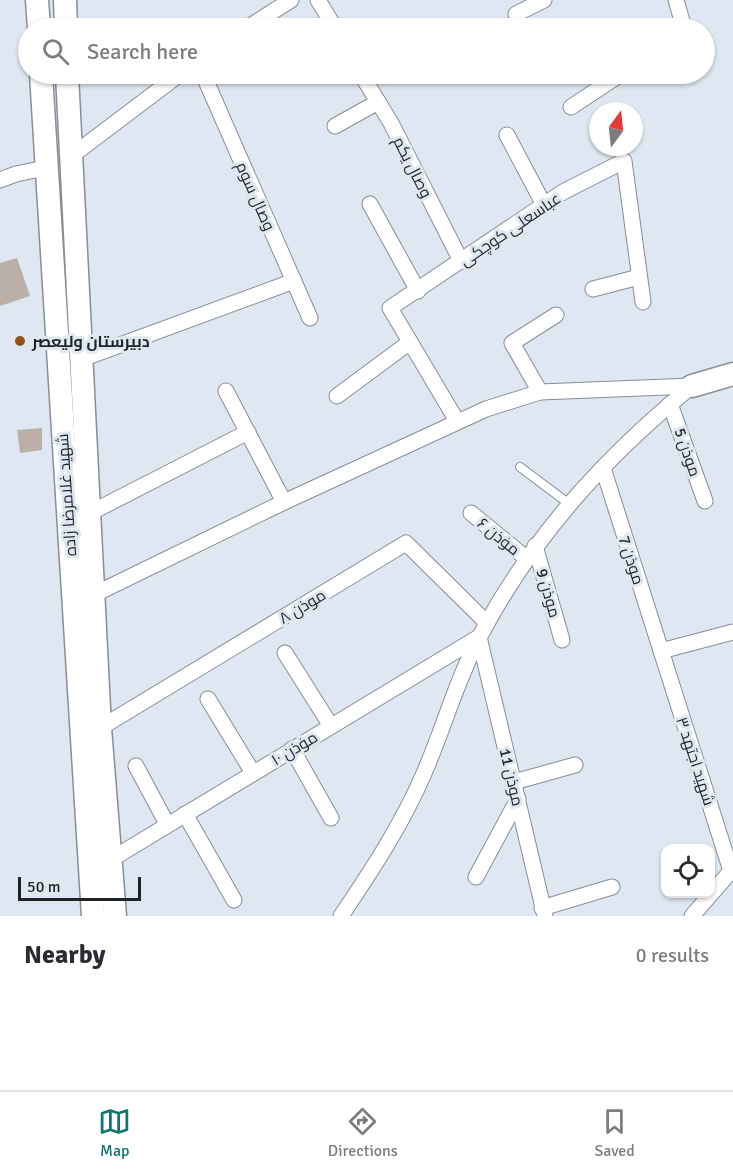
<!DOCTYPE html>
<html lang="en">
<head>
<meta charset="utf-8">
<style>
	:root { --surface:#fff; --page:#f2f2f3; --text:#2b2b33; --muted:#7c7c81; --line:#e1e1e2; --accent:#0f766e }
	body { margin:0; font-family:Signika,Cairo,sans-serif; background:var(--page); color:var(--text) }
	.controls { position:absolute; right:18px; bottom:18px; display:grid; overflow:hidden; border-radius:12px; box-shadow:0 2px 4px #0004 }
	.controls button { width:54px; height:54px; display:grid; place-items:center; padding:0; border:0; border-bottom:2px solid var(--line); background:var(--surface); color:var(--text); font:30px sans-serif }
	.compass { position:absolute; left:589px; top:102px; width:54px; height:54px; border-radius:50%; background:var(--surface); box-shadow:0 2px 4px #0004; rotate:15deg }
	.scale { position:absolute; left:18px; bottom:15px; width:123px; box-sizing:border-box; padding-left:6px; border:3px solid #1f2326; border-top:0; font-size:16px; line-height:21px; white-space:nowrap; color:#1f2326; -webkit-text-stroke:4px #dfe8f2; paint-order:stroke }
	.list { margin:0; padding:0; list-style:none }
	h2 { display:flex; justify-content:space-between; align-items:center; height:78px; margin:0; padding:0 24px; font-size:26px }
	h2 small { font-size:20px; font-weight:400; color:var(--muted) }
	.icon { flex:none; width:33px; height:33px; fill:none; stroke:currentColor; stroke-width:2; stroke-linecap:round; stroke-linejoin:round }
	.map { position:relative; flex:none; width:733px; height:916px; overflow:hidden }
	.search { position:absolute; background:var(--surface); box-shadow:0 2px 4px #0004; left:18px; right:18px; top:18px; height:66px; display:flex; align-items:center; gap:15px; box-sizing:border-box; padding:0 21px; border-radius:33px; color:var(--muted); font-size:22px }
	.sheet { height:174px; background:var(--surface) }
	nav { display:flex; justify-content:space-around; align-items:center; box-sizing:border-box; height:84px; border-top:2px solid var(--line); background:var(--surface); font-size:16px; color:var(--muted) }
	nav a { display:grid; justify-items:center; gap:3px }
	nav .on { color:var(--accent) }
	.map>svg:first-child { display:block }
	.building { fill:#bbb0a8 }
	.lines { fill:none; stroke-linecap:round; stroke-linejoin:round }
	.lane-casing { stroke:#868e97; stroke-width:10 }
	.street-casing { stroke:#868e97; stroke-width:17 }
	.secondary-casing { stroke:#868e97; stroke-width:25 }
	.lane { stroke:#fff; stroke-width:8 }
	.street { stroke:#fff; stroke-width:15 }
	.secondary { stroke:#fff; stroke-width:22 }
	.poi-dot { fill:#905315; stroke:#dfe8f2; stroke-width:2 }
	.labels { text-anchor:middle; stroke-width:6; stroke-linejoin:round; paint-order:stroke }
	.street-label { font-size:16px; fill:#1f2326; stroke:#dfe8f2 }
	.poi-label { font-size:16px; font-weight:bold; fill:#1f2326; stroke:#dfe8f2; text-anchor:start }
</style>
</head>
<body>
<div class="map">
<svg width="733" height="916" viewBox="0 0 733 916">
	<rect width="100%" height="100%" fill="#dfe8f2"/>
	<g class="building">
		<polygon points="17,258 30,296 0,306 0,263"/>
		<polygon points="42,428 42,450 20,453 17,430"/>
	</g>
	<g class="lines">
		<defs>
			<polyline id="lane" points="520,467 568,503"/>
			<g id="street">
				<polyline points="318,0 335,28"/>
				<polyline points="676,0 684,28"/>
				<polyline points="516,14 544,0"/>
				<polyline points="247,28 291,0"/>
				<polyline points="203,74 310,318"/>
				<polyline points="361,74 391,123 461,261"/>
				<polyline points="571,107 621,74"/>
				<polyline points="335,126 378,102"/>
				<polyline points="507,135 544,205"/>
				<polyline points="70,157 180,74"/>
				<polyline points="0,180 16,174 45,168"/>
				<polyline points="370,204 418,291"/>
				<polyline points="593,289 639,277"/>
				<polyline points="82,359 294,281"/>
				<polyline points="226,391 284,502"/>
				<polyline points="540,392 512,343 556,315"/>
				<polyline points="337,396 410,342"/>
				<polyline points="670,404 705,501"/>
				<polyline points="457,421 390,308 563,192 624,161 643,302"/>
				<polyline points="603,468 731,871"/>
				<polyline points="90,513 248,432"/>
				<polyline points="471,513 526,558"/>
				<polyline points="535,546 562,640"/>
				<polyline points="95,594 284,502 486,409 540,392 692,386"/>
				<polyline points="661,651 733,632"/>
				<polyline points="285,653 331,726"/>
				<polyline points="208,699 253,773"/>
				<polyline points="100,728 406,543 487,623"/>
				<polyline points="292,749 331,818"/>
				<polyline points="136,766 167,824"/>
				<polyline points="514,782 575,765"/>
				<polyline points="185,814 234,900"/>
				<polyline points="110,860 479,637 545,916"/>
				<polyline points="476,877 518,799"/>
				<polyline points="542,908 612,887"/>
				<path d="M341,916C372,870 403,823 425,771C444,727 457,679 480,636C533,536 605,457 692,386"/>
				<polyline points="692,916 731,871"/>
			</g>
			<g id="secondary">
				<polyline points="37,0 39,28"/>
				<polyline points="65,0 66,28"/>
				<polyline points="41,74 93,916"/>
				<polyline points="67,74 100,728 115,916"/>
				<polyline points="692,386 733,374"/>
			</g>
		</defs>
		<use href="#lane" class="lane-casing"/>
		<use href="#street" class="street-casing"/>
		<use href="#secondary" class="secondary-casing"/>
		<use href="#lane" class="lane"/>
		<use href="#street" class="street"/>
		<use href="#secondary" class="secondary"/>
	</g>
	<circle class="poi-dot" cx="20" cy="341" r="6"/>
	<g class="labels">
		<g class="street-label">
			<text transform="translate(413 167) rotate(63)" y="6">وصال یکم</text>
			<text transform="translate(256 196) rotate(66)" y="6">وصال سوم</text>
			<text transform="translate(510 229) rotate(-34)" y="6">عباسعلی کوچکی</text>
			<text transform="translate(688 452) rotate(71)" y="6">موذن 5</text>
			<text transform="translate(66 495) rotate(-94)" y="6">شهید غلامرضا زاده</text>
			<text transform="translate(499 536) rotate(39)" y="6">موٰذن ۶</text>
			<text transform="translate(632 560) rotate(72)" y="6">موذن 7</text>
			<text transform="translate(549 593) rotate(74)" y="6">موذن 9</text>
			<text transform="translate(302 606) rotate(-31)" y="6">موذن ۸</text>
			<text transform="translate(294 748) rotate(-31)" y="6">موٰذن ۱۰</text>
			<text transform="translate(696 761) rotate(72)" y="6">شهید اجتهد ۳</text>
			<text transform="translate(512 777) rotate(77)" y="6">موذن 11</text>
		</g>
		<g class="poi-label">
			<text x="32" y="347">دبیرستان ولیعصر</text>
		</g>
	</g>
</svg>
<div class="controls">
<button><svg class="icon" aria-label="locate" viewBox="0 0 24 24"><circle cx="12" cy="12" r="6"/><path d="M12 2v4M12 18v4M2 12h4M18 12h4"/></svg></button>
</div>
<svg class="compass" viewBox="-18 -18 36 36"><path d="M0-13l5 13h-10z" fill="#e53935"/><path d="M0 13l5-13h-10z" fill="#7c7c81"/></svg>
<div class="scale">50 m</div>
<div class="search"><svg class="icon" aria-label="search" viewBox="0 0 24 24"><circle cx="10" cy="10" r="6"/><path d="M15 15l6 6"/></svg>Search here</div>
</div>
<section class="sheet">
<h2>Nearby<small>0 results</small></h2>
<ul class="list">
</ul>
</section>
<nav>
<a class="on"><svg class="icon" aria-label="map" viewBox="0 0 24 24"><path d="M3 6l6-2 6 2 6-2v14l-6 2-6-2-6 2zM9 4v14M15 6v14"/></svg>Map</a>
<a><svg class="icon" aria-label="directions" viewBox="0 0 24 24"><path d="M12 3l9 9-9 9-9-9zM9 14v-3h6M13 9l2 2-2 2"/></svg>Directions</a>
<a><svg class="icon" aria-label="saved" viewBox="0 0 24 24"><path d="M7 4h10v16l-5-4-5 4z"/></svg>Saved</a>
</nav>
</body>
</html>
